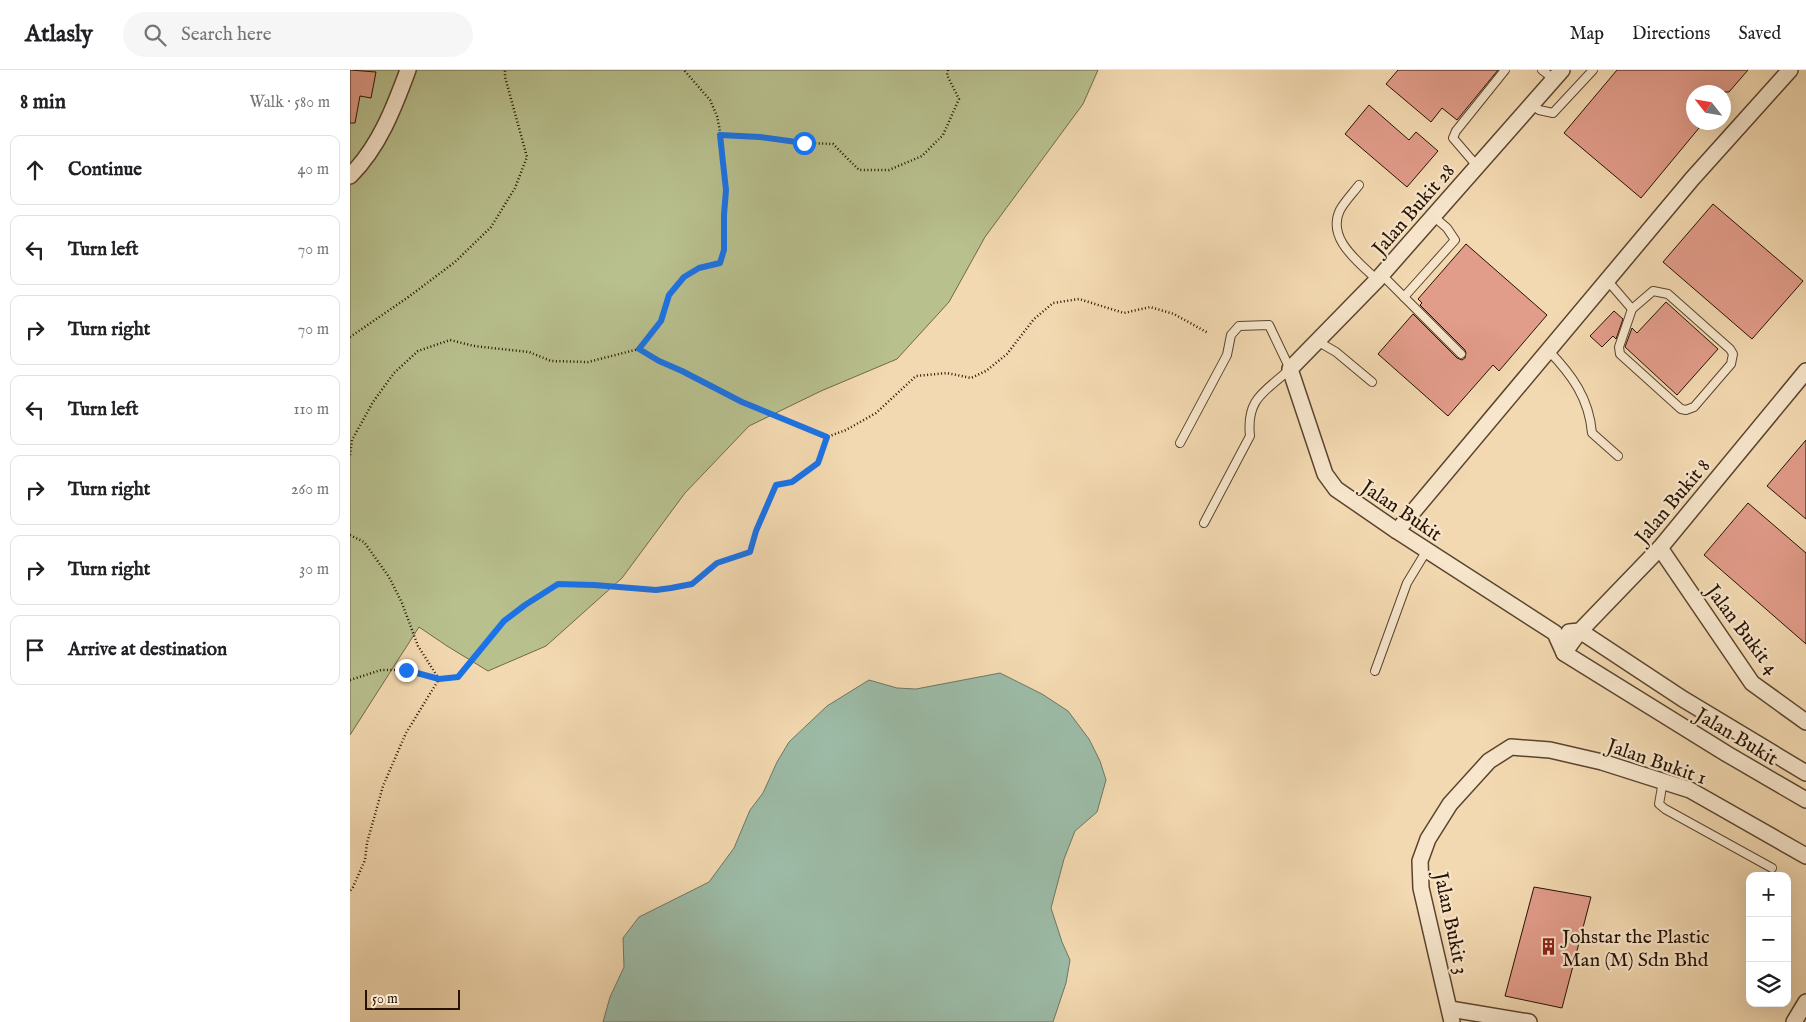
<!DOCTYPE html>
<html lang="en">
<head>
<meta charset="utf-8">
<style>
	:root { --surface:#fff; --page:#f6f6f6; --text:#202124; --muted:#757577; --line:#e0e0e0 }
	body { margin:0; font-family:"IM FELL English",serif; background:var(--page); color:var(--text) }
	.controls { position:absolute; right:15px; bottom:15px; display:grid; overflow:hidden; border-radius:10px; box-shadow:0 5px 20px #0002 }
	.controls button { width:45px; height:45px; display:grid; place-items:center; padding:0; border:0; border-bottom:1px solid var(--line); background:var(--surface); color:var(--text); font:25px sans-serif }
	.compass { position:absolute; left:1336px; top:15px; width:45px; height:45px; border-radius:50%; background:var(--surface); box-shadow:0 5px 20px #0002; rotate:301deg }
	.scale { position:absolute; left:15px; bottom:12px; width:95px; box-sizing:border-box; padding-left:5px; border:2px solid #271202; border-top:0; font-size:14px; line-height:18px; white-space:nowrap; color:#271202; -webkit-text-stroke:4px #f7e6cc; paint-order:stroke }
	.stop { position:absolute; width:15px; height:15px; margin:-11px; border:4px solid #1a73e8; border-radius:50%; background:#fff }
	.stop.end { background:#1a73e8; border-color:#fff; box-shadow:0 1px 5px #0008 }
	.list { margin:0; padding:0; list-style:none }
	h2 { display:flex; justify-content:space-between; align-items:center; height:65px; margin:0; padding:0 20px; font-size:21px }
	h2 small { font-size:16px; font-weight:400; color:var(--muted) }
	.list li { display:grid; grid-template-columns:32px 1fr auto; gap:15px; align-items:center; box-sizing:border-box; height:70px; margin:0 10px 10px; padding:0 10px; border:1px solid var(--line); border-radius:10px }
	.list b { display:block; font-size:19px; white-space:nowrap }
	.list em { font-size:16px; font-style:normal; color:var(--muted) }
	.icon { flex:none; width:28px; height:28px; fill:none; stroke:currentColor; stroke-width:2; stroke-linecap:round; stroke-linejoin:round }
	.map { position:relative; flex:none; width:1456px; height:952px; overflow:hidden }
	header { display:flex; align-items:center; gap:30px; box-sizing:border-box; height:70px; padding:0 25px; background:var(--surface); border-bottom:1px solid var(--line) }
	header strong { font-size:24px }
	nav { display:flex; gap:28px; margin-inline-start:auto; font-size:18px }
	.search { width:350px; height:45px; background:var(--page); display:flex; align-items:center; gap:12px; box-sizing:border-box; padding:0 18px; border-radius:28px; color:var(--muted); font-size:19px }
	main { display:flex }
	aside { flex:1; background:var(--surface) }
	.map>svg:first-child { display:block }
	.green { fill:#b8c08e; stroke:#706948 }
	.water { fill:#9cbba7; stroke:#6d7765 }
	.building { fill:#e29c8a; stroke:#271202 }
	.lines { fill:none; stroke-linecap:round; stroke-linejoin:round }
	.service-casing { stroke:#5a442e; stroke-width:10 }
	.minor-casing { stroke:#5a442e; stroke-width:18 }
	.path { stroke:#271202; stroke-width:2.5; stroke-dasharray:1 2.5; stroke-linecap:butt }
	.service { stroke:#f7e6cc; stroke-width:8 }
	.minor { stroke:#f7e6cc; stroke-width:15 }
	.route { stroke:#1a73e8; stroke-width:6 }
	.labels { text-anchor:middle; stroke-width:4.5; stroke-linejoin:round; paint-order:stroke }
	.street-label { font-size:20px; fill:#271202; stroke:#f7e6cc }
	.poi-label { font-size:20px; fill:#271202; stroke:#f7e6cc; text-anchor:start }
</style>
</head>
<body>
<header>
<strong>Atlasly</strong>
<div class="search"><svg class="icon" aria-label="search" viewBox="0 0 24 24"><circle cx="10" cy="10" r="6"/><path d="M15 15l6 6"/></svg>Search here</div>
<nav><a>Map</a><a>Directions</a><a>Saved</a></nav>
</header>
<main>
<aside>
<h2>8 min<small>Walk · 580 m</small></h2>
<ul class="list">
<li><svg class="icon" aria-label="ahead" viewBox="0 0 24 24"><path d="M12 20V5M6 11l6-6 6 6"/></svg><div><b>Continue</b></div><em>40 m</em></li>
<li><svg class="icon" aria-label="left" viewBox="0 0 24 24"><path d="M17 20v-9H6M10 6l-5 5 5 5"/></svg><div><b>Turn left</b></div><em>70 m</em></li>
<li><svg class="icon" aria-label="right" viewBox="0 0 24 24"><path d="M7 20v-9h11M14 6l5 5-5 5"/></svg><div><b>Turn right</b></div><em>70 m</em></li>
<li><svg class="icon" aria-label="left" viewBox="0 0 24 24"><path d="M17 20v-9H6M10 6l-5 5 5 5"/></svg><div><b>Turn left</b></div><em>110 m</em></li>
<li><svg class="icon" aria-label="right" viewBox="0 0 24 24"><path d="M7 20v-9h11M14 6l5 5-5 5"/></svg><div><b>Turn right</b></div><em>260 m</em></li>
<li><svg class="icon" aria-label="right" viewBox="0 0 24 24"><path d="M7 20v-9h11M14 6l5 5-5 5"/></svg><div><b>Turn right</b></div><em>30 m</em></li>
<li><svg class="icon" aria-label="arrive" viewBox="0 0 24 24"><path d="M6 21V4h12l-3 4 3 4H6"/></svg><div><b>Arrive at destination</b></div></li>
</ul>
</aside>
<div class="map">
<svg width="1456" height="952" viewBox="0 0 1456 952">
	<rect width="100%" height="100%" fill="#f3d9b1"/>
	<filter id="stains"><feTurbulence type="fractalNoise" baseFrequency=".004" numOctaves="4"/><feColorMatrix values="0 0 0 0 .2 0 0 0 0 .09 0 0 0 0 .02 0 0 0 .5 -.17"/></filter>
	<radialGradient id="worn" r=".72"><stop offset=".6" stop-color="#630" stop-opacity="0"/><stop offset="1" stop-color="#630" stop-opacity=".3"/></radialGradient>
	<polygon class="green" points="0,0 748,0 733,34 635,167 599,232 547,289 471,321 399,356 335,423 272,508 196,576 138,601 97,576 69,557 0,665"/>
	<polygon class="water" points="650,603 692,624 718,641 739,669 750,691 756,710 747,742 725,761 714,789 701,838 712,872 720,890 716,913 703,952 253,952 260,927 274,897 273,868 289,847 359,812 384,778 400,740 413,723 427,692 439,672 477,636 519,610 547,618 566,619"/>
	<g class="building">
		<polygon points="0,0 26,2 21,28 10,26 5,53 0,53"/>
		<polygon points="1048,0 1148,0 1107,50 1092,38 1081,52 1036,14"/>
		<polygon points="1267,0 1398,0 1379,22 1344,22 1344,52 1354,52 1291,128 1214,63"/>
		<polygon points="1019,35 1059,70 1066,62 1088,81 1057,117 995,64"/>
		<polygon points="1363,134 1453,211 1402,269 1313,192"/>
		<polygon points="1116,174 1197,245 1149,301 1143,295 1098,346 1028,284 1063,244 1107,288 1112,290 1115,288 1116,283 1115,280 1070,235 1072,233 1068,229"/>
		<polygon points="1316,232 1368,279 1327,325 1275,277 1282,258 1287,263"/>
		<polygon points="1264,241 1273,249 1266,269 1263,266 1252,277 1240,266"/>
		<polygon points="1456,370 1456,449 1417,416"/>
		<polygon points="1398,433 1456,483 1456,574 1354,485"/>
		<polygon points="1184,817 1241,827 1212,938 1155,926"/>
	</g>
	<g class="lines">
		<defs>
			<g id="service">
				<polyline points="1192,0 1204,9"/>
				<polyline points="1182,34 1189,40 1203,43 1243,0"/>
				<polyline points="1127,96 1103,68 1106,61 1155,0"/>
				<path d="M1009,115C1003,123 995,131 990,140C976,169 1009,192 1027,210"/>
				<polyline points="1032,205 1111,284"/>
				<polyline points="1257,210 1282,239"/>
				<polygon points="1303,221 1318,224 1380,279 1383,284 1381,294 1344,337 1336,340 1331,339 1270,284 1269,277 1282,239"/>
				<polyline points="1054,227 1105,170 1097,158 1083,146"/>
				<polyline points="967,271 986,282 1022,312"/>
				<path d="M1198,280C1222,305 1239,328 1242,363L1268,386"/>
				<path d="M830,373L877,285L881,265L889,256L919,255L940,299C915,322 896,328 900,366L854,453"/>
				<polyline points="1025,601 1057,513 1077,480"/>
				<polyline points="1313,711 1309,734 1315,739 1422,798"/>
			</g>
			<g id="minor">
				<polyline points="1212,0 1027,210 940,299 975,404 986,419 1047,461 1205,563 1214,583 1377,684 1456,730"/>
				<path d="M0,106C29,77 44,38 58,0"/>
				<polyline points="1047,461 1342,109 1440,0"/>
				<polyline points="1310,478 1402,613 1456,652"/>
				<polyline points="1219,562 1230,561 1333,629 1456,703"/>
				<polyline points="1214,583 1230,561 1310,478 1456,301"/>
				<polyline points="1100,939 1179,952"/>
				<polyline points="1102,952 1071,818 1070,791 1078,769 1100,734 1139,691 1161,677 1200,680 1252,692 1340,720 1456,786"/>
				<polyline points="1444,952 1456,932"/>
			</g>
		</defs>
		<use href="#service" class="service-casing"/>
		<use href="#minor" class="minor-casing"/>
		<g class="path">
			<path d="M371,65C408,67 446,73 483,74L509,100H539L572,86L593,65L609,29L597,5L598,0"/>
			<polyline points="0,267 57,228 105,192 141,157 165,118 177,87 155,7 155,0"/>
			<polyline points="289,279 311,251 319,225 334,207 349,198 370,193 374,180 374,145 376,120 372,90 373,76 367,46 360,30 334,0"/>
			<polyline points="0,385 2,370 23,332 44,303 68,281 100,270 124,276 179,282 201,291 238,292 289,279 309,291 332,301 392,332 477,367 496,360 526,343 566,306 597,303 621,308 636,301 657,284 684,249 703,233 729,229 774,243 800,237 824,244 858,263"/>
			<polyline points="0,465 14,472 39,507 52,533 68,576 89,609 108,607 154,551 175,535 208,514 244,515 306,520 321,518 342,514 367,493 400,482 406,461 426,415 442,412 468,393 477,367"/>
			<polyline points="0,610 31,600 56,600 89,609 56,663 33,716 17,773 15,790 3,817 0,821"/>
		</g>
		<use href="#service" class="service"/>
		<use href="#minor" class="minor"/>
	</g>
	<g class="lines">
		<polyline class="route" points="56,600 89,609 108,607 154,551 175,535 208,514 244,515 306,520 321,518 342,514 367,493 400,482 406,461 426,415 442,412 468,393 477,367 392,332 332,301 309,291 289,279 311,251 319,225 334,207 349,198 370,193 374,180 374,145 376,120 370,65 410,67 454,73"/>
	</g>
	<defs>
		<symbol id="building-bare" viewBox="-9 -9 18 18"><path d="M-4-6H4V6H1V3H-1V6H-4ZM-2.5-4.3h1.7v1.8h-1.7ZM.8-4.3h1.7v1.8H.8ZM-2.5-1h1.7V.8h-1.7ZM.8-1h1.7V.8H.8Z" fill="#8f2418" stroke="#f7e6cc" stroke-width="2.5" paint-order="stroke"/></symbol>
	</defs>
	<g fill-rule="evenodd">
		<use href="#building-bare" x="1186" y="864" width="25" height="25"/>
	</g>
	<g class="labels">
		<g class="street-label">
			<text transform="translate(1063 139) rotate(-49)" y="7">Jalan Bukit 28</text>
			<text transform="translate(1322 431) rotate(-50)" y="7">Jalan Bukit 8</text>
			<text transform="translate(1052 440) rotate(34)" y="7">Jalan Bukit</text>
			<text transform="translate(1393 559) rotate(53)" y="7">Jalan Bukit 4</text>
			<text transform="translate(1387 666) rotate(31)" y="7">Jalan Bukit</text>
			<text transform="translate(1307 691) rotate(19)" y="7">Jalan Bukit 1</text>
			<text transform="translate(1102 853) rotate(78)" y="7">Jalan Bukit 3</text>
		</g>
		<g class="poi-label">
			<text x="1212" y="873">Johstar the Plastic<tspan x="1212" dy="23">Man (M) Sdn Bhd</tspan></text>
		</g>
	</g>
	<rect width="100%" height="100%" filter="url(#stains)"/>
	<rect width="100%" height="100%" fill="url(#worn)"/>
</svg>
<div class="controls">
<button>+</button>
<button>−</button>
<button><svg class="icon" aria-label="layers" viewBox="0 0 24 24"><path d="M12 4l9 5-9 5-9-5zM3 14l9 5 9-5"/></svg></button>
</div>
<svg class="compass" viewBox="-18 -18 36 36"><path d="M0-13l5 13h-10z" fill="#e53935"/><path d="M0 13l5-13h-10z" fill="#757577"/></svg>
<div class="scale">50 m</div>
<div class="stop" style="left:454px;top:73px"></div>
<div class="stop end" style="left:56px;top:600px"></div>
</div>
</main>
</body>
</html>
